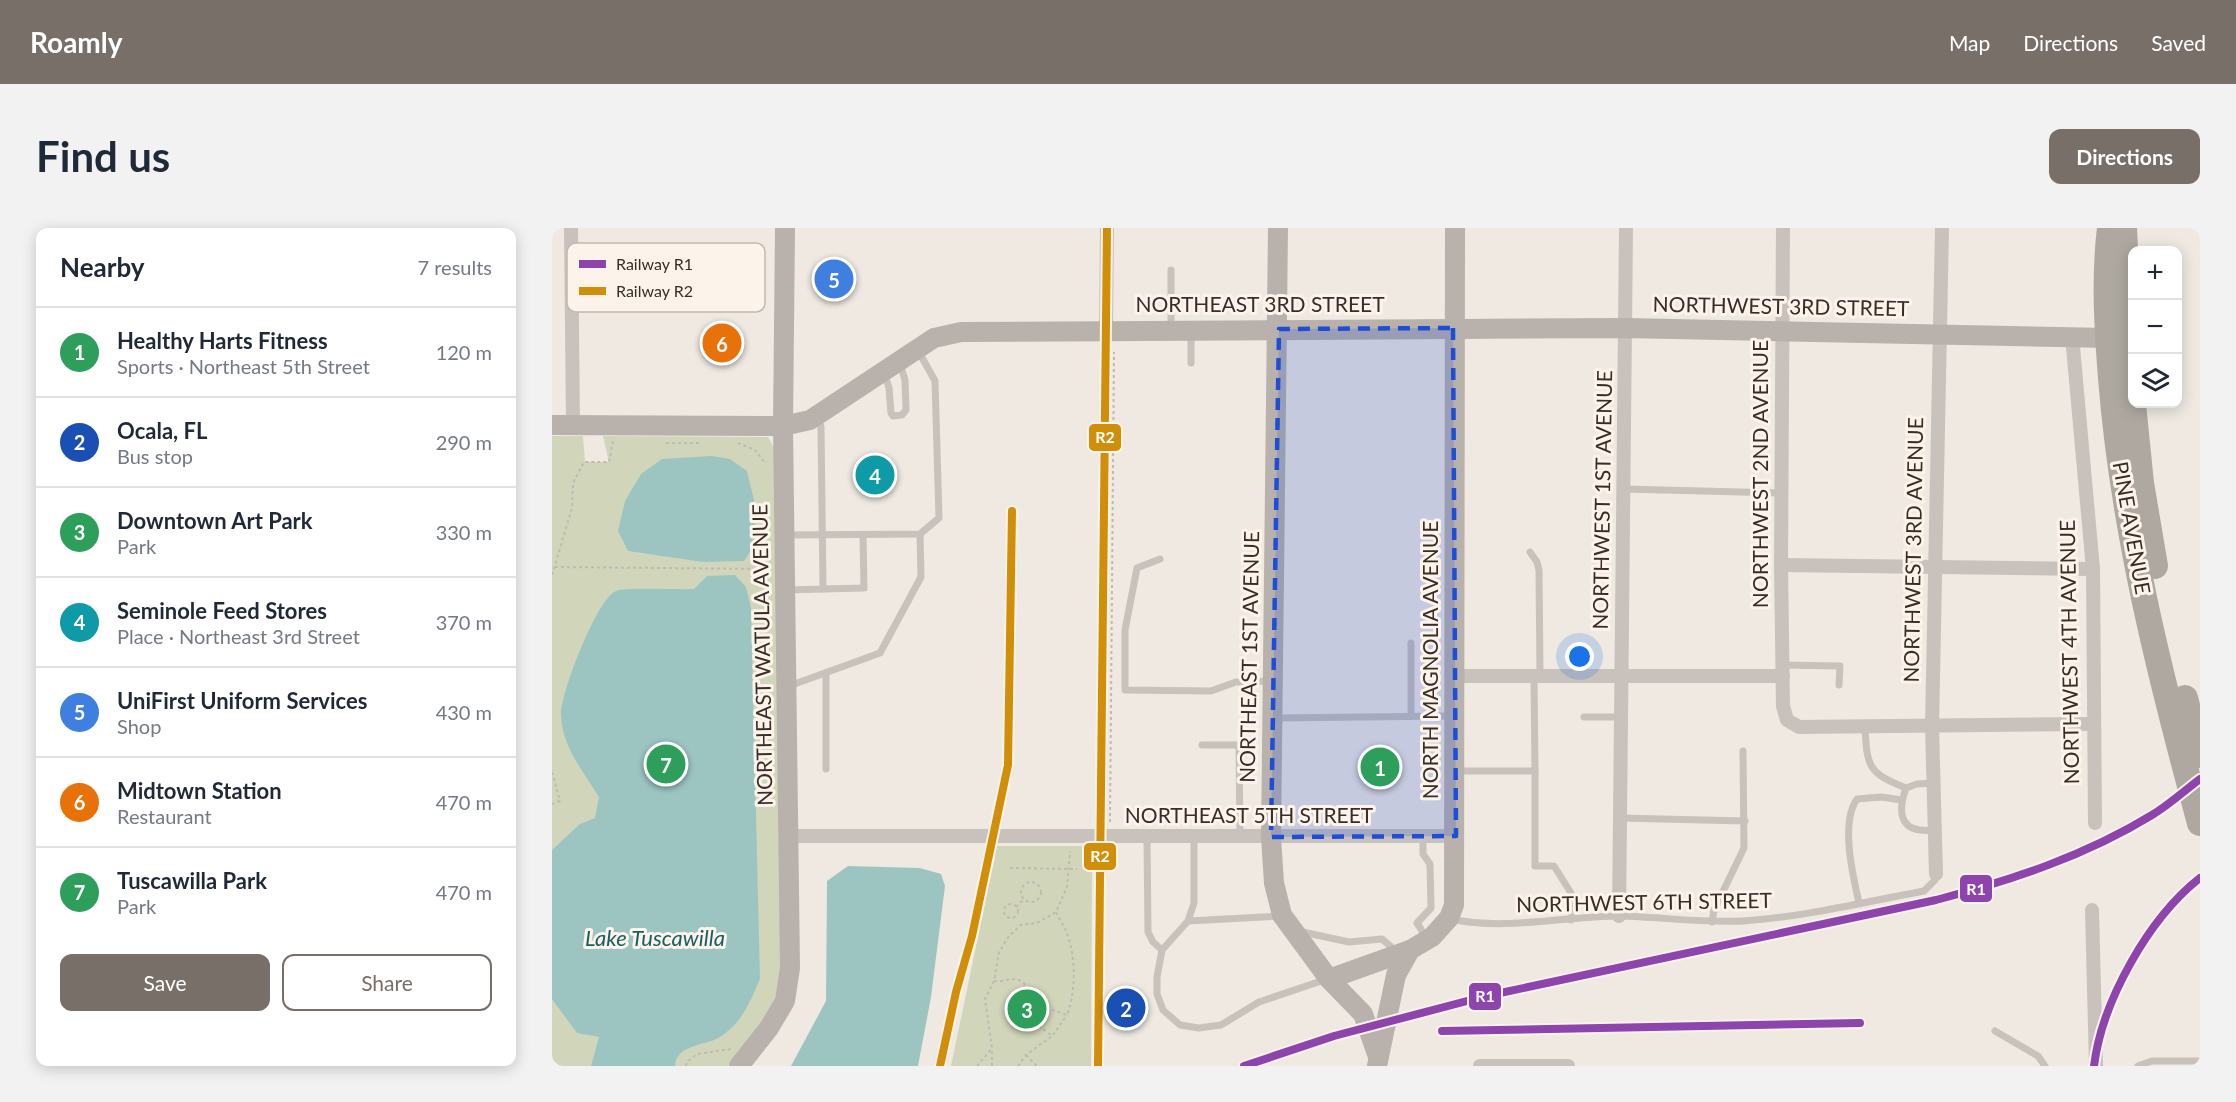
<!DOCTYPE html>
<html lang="en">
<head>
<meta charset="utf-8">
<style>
	:root { --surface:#fff; --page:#f2f2f3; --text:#1f2937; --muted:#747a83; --line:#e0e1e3; --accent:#796f69 }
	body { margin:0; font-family:Lato,sans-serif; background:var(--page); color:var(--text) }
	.controls { position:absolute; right:18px; top:18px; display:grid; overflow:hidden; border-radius:12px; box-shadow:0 3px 15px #0003 }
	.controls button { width:54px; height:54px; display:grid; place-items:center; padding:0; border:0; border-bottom:2px solid var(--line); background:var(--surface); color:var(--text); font:30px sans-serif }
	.you { position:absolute; left:1028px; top:429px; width:21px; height:21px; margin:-15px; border:4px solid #fff; border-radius:50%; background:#1a73e8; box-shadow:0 0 0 9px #1a73e833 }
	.badge { display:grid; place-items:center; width:39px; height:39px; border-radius:50%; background:var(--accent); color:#fff; font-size:20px; font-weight:700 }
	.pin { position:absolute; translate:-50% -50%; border:3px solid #fff; box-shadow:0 2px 6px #0006 }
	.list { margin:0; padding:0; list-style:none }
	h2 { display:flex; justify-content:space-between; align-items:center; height:78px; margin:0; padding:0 24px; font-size:26px }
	h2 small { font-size:20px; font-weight:400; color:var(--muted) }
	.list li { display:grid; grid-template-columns:39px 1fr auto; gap:18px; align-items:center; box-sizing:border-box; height:90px; padding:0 24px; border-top:2px solid var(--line) }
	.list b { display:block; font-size:22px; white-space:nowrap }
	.list p { margin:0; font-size:20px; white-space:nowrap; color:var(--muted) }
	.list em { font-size:20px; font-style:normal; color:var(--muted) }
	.actions { display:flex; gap:12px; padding:18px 24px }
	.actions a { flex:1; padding:14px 0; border:2px solid var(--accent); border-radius:12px; text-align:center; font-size:21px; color:var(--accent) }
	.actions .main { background:var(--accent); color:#fff }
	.icon { flex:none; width:33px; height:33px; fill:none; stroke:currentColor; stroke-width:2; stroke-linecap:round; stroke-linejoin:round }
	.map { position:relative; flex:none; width:1648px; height:838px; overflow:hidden; border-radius:12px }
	header { display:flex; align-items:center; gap:36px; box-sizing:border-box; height:84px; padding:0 30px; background:var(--accent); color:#fff }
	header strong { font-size:28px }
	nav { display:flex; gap:33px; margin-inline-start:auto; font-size:21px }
	.intro { display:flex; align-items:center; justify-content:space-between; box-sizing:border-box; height:144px; padding:0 36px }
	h1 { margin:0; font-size:42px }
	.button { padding:15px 27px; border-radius:12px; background:var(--accent); color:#fff; font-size:21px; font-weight:700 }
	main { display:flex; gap:36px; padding:0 36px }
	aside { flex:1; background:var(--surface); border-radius:12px; box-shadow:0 3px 15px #0003 }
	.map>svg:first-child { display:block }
	.green { fill:#d1d6ba }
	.water { fill:#9cc5c2 }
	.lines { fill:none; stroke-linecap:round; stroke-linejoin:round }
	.path { stroke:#c2b9b3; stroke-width:2; stroke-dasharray:3 3; stroke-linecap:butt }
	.lane { stroke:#c9c1bb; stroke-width:7 }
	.street { stroke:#c9c1bb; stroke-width:14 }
	.secondary { stroke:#b9b1ab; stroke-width:20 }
	.highway { stroke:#aea8a1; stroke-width:26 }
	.rail-1-casing { stroke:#fcf3ea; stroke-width:12 }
	.rail-2-casing { stroke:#fcf3ea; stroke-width:12 }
	.rail-1 { stroke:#8e44ad; stroke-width:8 }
	.rail-2 { stroke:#d18e08; stroke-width:8 }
	.marked { fill:#1d4ed8; fill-opacity:0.2; stroke:#1d4ed8; stroke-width:4.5; stroke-dasharray:12 8; stroke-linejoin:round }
	.labels { text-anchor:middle; stroke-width:6; stroke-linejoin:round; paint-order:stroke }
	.street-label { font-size:21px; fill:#3a2d28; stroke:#fcf3ea }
	.water-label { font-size:22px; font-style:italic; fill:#195f61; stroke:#fcf3ea }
	.key { fill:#fcf3ea; stroke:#c2b8b0; stroke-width:1.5 }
	.key-label { font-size:16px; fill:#3a2d28 }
	.line-badge { stroke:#fcf3ea; stroke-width:2 }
	.badge-label { font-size:16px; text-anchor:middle; font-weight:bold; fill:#fff }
</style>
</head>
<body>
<header>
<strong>Roamly</strong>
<nav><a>Map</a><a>Directions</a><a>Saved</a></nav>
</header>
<div class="intro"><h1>Find us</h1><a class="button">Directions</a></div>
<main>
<aside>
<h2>Nearby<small>7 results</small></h2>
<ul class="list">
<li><span class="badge" style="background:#2e9e5b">1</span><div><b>Healthy Harts Fitness</b><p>Sports · Northeast 5th Street</p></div><em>120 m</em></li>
<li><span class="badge" style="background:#1a4fb4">2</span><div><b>Ocala, FL</b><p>Bus stop</p></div><em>290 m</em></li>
<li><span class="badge" style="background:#2e9e5b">3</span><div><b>Downtown Art Park</b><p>Park</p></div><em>330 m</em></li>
<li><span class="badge" style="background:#0f9aa8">4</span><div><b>Seminole Feed Stores</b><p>Place · Northeast 3rd Street</p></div><em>370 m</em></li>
<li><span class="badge" style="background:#3f7fe0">5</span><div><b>UniFirst Uniform Services</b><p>Shop</p></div><em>430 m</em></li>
<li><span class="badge" style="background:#e8710a">6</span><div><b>Midtown Station</b><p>Restaurant</p></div><em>470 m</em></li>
<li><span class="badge" style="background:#2e9e5b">7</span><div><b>Tuscawilla Park</b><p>Park</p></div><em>470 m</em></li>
</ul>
<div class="actions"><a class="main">Save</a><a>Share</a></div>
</aside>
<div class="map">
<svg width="1648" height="838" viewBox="0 0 1648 838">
	<rect width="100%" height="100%" fill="#efe9e2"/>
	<g class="green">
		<polygon points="0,208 31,208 33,234 57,234 51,208 216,209 223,222 229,622 228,744 225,772 195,817 176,838 0,838"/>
		<polygon points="445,618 540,618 539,838 399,838"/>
	</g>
	<g class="water">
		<polygon points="160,228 178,231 195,243 202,272 204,315 192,333 151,334 76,323 66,303 73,273 89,246 110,231"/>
		<path d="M183,347L194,359L199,380L208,751C198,774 190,795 168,809C154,818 124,816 123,838H39L47,809L25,805L0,771V622L28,596L43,590L47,569C31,543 10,519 9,487C8,467 45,370 64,363C74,359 125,362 142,361L155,348Z"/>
		<polygon points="296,638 368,640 389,646 393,658 379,769 366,838 239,838 274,773 275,653"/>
	</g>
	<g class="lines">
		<g class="path">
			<polyline points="114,215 148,215"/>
			<polyline points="186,215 203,222 214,236"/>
			<polyline points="3,339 216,341"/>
			<polyline points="0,347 20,280 21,255 32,234 57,234 61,213"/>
			<polyline points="0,544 8,573 0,576"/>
			<polyline points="558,594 562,124"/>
			<polyline points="458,640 525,641"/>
			<circle cx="479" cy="664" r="10"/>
			<circle cx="459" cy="683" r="7"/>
			<polyline points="464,679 472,671"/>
			<path d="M442,753C449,754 456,751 463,751C481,754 482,780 482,794L500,808L474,827L466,838"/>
			<path d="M482,783L498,781L515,787C524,763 524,730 515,705C512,698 507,691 504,684"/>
			<polyline points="501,807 515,787"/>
			<polyline points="474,827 485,838"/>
			<polyline points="134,838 135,834 145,826 179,821"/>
			<polyline points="425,838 440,820 433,771 442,753 447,724 457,708 469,697 485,695 504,684 515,659 518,623"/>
			<polyline points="440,838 440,820"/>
		</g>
		<g class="lane">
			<polyline points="619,42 619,102"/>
			<polyline points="639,105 639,135"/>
			<polyline points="332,144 337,160 339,185 341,188 350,187 354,182 353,152 348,136"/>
			<polyline points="1072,261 1229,265"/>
			<polyline points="235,307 368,306 387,290 383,153 367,124"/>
			<polyline points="978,324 985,334 987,342 988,447"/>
			<polyline points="608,331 585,340 573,402 573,462 659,463 684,454 720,453"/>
			<polyline points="271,361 312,360 311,307"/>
			<polyline points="236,362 271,361 269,199 266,189"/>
			<polyline points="859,415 859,488"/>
			<polyline points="1230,437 1288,438 1287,457"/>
			<polyline points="274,445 274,541"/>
			<polyline points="237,458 328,425 369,349 368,306"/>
			<polyline points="1032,489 1069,489"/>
			<polyline points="722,490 899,488"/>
			<path d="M1313,499C1315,539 1316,545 1354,560"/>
			<polyline points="650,517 687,517 688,609"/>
			<polyline points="904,543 983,543 982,447"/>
			<polyline points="983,543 983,638 1002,638 1019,665 1019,692"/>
			<path d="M1382,555L1365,556L1354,560C1344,588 1350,606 1383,602"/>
			<polyline points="1068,590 1193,593"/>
			<polyline points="871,608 871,626 878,636 879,680 865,695 874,709"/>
			<polyline points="642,609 642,675 636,693 610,722 605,749 605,766 611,782 628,797 647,800 669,797 707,774 775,751"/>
			<polyline points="595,610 596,704 601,714 610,722"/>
			<path d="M1307,675C1301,648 1288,595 1305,571L1329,569L1350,572"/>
			<path d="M899,691C954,703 1012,688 1068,688C1109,689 1150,695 1191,693C1252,689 1312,674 1372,663L1383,652L1384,646"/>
			<polyline points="636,693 727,688"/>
			<polyline points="1160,694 1162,682 1192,620 1191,523"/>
			<polyline points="746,703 797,714 830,711 844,723"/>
			<polyline points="1443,803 1486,828 1493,838"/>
			<polyline points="1586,838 1600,833 1648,833"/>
		</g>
		<g class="street">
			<polyline points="19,0 21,197"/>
			<polyline points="1231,0 1229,337 1231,478 1235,492 1247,499 1540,496"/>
			<polyline points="554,102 555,0"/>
			<polyline points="1520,108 1541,341 1543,595"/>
			<polyline points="1229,337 1541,341"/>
			<polyline points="904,448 1231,448"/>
			<polyline points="237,608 904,608"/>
			<polyline points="1384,646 1380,499 1390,0"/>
			<polyline points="1540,682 1544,838"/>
			<polyline points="1067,688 1074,0"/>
			<polyline points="928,838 1016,838"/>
		</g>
		<g class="secondary">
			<polyline points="726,0 719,609 722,655 730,687 777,751 811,786 825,826"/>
			<polyline points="0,197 231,198 258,192 382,110 409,104 1073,100 1556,110"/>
			<polyline points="777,751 858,722"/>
			<polyline points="187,838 217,800 233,773 238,740 231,198 233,0"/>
			<polyline points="825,838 844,747 858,722 880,709 897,690 902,677 903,0"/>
		</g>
		<g class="highway">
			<path d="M1558,0C1552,50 1555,99 1559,150C1571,302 1608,448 1648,595"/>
			<polyline points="1572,0 1580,160"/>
			<polyline points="1581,176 1589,255 1603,338"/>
			<polyline points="1633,470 1648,527"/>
		</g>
		<defs>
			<g id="rail-1">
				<polyline points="890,803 1308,795"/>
				<path d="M692,838L782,808L934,768L1384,672C1460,652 1533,628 1600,587C1617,577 1632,563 1648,551"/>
				<path d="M1542,838C1550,773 1597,690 1648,650"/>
			</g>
			<g id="rail-2">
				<polyline points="388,838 404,764 420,708 456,537 460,283"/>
				<polyline points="546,838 555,0"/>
			</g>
		</defs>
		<use href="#rail-1" class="rail-1-casing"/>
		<use href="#rail-2" class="rail-2-casing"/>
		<use href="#rail-1" class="rail-1"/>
		<use href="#rail-2" class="rail-2"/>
	</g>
	<path class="marked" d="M901,100L904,608L719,609L727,101Z"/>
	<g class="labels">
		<g class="street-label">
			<text x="708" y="84">NORTHEAST 3RD STREET</text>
			<text transform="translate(1229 79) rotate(1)" y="7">NORTHWEST 3RD STREET</text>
			<text transform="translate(1209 246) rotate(-90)" y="7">NORTHWEST 2ND AVENUE</text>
			<text transform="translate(1051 272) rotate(-89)" y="7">NORTHWEST 1ST AVENUE</text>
			<text transform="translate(1579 300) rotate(80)" y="7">PINE AVENUE</text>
			<text transform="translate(1362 322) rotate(-89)" y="7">NORTHWEST 3RD AVENUE</text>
			<text transform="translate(1518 424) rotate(-91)" y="7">NORTHWEST 4TH AVENUE</text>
			<text transform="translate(211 427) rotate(-91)" y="7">NORTHEAST WATULA AVENUE</text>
			<text transform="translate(698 429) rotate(-89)" y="7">NORTHEAST 1ST AVENUE</text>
			<text transform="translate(879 432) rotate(-90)" y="7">NORTH MAGNOLIA AVENUE</text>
			<text x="697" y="595">NORTHEAST 5TH STREET</text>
			<text transform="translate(1092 675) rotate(-1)" y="7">NORTHWEST 6TH STREET</text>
		</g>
		<g class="water-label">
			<text x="103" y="718">Lake Tuscawilla</text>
		</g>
	</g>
	<rect x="15" y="15" width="198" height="69" rx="9" class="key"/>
	<rect x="27" y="32" width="27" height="8" fill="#8e44ad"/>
	<rect x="27" y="59" width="27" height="8" fill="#d18e08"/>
	<g class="key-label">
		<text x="64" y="42">Railway R1</text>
		<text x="64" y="69">Railway R2</text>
	</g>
	<g class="line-badge">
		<rect x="536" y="195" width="34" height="29" rx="6" fill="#d18e08"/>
		<rect x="531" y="614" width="34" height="29" rx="6" fill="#d18e08"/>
		<rect x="1407" y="646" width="34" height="29" rx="6" fill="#8e44ad"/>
		<rect x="916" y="754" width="34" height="29" rx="6" fill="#8e44ad"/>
	</g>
	<g class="badge-label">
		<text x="553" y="215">R2</text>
		<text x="548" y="634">R2</text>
		<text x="1424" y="667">R1</text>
		<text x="933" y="774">R1</text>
	</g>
</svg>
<div class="controls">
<button>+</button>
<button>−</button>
<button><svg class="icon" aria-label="layers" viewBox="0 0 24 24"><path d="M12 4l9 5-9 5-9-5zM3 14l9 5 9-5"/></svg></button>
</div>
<div class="you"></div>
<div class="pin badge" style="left:828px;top:539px;background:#2e9e5b">1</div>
<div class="pin badge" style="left:574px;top:780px;background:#1a4fb4">2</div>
<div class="pin badge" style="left:475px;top:781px;background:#2e9e5b">3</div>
<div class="pin badge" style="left:323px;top:247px;background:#0f9aa8">4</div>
<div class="pin badge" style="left:282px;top:51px;background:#3f7fe0">5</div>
<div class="pin badge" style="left:170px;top:115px;background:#e8710a">6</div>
<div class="pin badge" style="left:114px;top:536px;background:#2e9e5b">7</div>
</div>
</main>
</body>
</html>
